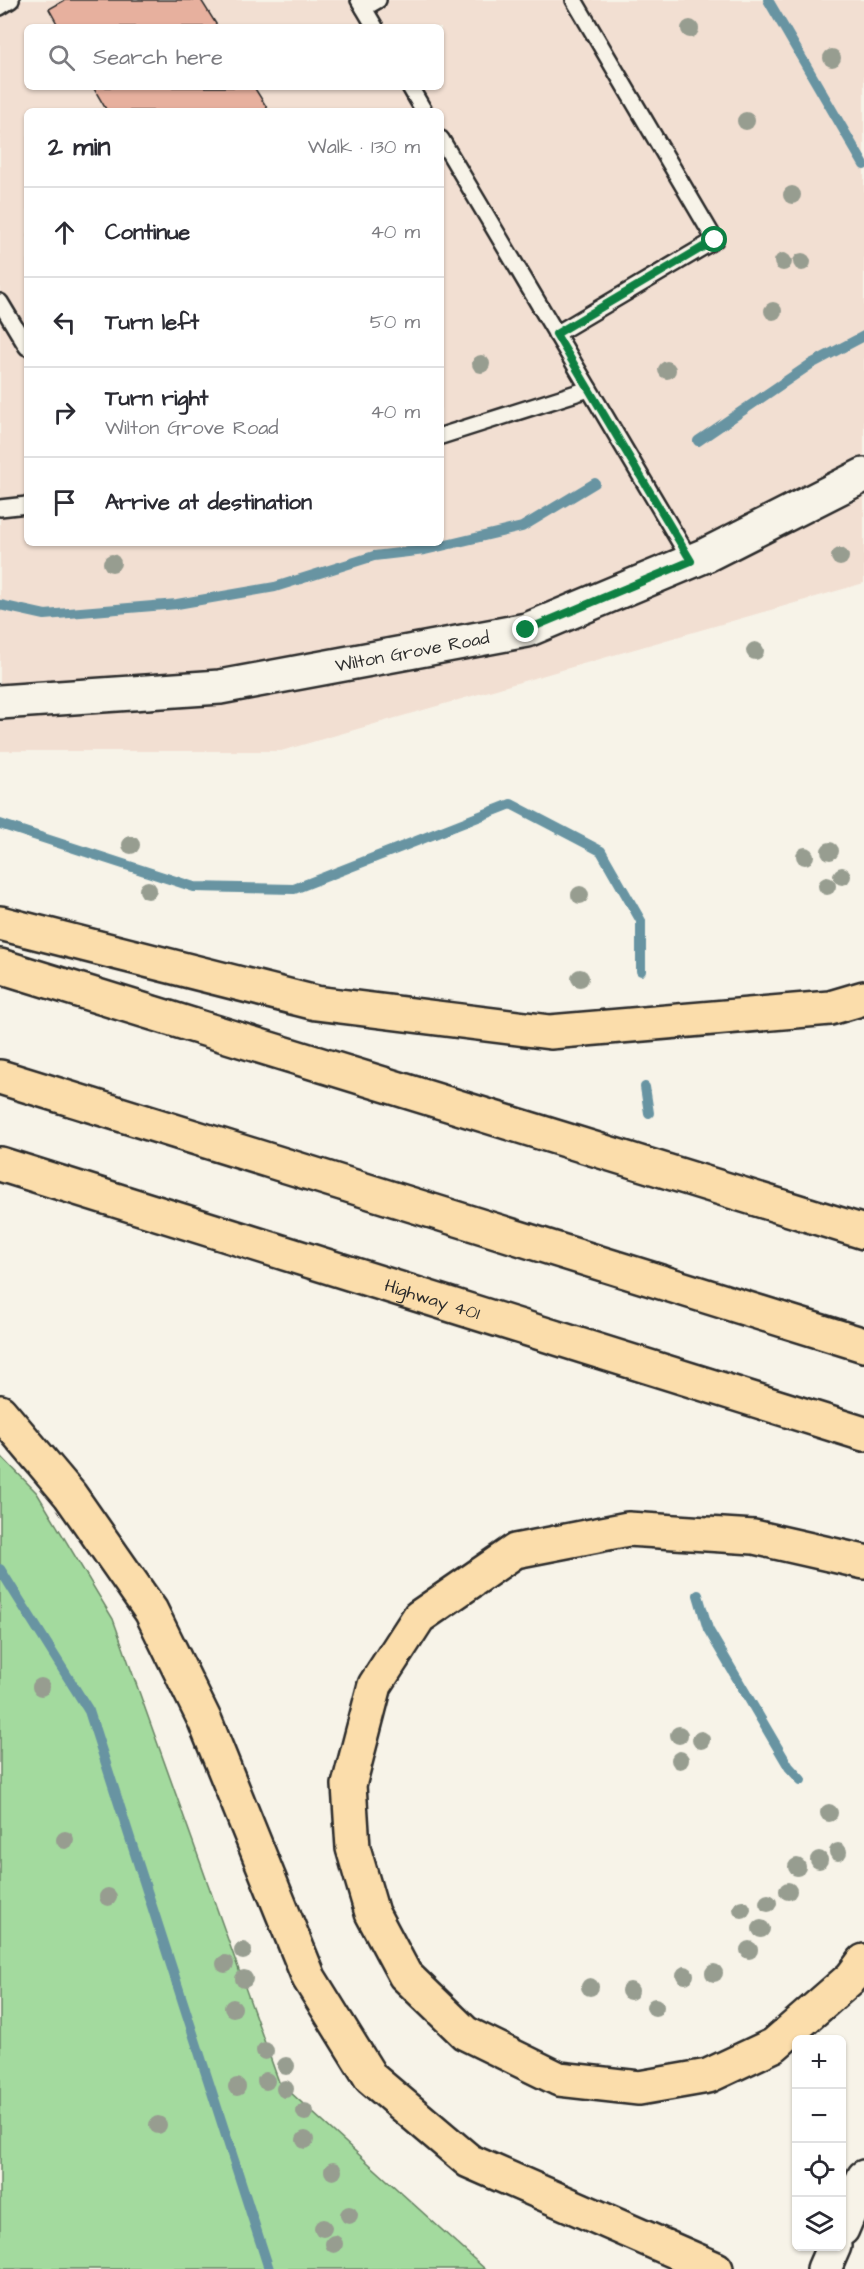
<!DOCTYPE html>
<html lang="en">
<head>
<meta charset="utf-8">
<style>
	:root { --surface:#fff; --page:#f2f2f3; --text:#2b2b33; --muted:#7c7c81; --line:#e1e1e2 }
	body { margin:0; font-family:"Architects Daughter",sans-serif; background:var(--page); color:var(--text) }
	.controls { position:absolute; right:18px; bottom:18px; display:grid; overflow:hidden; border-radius:9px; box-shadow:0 2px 4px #0004 }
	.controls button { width:54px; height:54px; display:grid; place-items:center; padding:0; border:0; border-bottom:2px solid var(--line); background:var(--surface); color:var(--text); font:30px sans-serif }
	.stop { position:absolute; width:18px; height:18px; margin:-14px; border:4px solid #0b8043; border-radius:50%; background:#fff }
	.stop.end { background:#0b8043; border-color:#fff; box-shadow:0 2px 6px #0008 }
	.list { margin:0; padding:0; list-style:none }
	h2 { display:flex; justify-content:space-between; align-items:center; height:78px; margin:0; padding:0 24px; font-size:26px }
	h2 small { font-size:20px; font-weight:400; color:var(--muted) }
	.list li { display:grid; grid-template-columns:39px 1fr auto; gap:18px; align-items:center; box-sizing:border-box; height:90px; padding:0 24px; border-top:2px solid var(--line) }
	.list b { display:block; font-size:22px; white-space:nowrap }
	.list p { margin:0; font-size:20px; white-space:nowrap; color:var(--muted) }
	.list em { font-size:20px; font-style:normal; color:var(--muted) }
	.icon { flex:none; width:33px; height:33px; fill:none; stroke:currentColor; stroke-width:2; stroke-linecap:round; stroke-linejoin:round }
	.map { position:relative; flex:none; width:864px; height:2269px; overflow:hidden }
	.search { position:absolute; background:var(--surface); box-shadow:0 2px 4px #0004; left:24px; top:24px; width:420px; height:66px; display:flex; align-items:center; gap:15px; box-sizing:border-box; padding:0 21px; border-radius:9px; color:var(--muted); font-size:22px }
	.panel { position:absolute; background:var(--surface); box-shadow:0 2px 4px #0004; left:24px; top:108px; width:420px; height:438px; border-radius:9px }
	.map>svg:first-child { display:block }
	.built { fill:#f2dfd2; fill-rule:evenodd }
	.green { fill:#a3da9e; stroke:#678264; stroke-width:1.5 }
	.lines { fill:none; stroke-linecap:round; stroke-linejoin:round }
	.stream { stroke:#6894a2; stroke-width:10 }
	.building { fill:#e7b09e; stroke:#2b2b2b; stroke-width:1.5 }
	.lane-casing { stroke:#2b2b2b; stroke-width:20 }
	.secondary-casing { stroke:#2b2b2b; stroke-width:38 }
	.highway-casing { stroke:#2b2b2b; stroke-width:38 }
	.lane { stroke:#f7f3e8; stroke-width:15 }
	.secondary { stroke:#f7f3e8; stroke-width:33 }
	.highway { stroke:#fbddab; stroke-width:33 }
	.tree { fill:#979d90 }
	.route { stroke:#0b8043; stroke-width:8 }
	.labels { text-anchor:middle; stroke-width:5; stroke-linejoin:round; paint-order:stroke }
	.street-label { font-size:18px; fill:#2b2b2b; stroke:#f7f3e8 }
</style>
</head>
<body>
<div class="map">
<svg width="864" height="2269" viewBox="0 0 864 2269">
	<rect width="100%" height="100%" fill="#f7f3e8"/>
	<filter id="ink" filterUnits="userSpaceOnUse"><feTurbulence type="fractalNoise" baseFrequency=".0167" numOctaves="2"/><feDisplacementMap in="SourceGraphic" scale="12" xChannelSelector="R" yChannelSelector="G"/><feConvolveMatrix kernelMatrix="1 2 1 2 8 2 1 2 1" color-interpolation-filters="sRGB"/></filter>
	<g filter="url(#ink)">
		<path class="built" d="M0,0H864V583L281,751H0ZM27,27H441V87H27ZM27,111H441V543H27Z"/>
		<polygon class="green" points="0,1455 37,1493 113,1619 279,2082 485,2269 0,2269"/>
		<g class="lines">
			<g class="stream">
				<polyline points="768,0 864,165"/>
				<polyline points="698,441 811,364 864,336"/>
				<polyline points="0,605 45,615 177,604 275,587 374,556 425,550 522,527 595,483"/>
				<polyline points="0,824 194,887 294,889 511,804 601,851 641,921 641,971"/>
				<polyline points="645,1087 649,1113"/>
				<polyline points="0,1569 89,1711 269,2269"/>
				<polyline points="698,1595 708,1629 789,1767 801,1780"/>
			</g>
		</g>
		<g class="building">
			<polygon points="65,0 201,0 218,27 59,27 49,9"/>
			<polygon points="93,87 254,87 269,111 107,111"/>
		</g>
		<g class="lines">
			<defs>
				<g id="lane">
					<polyline points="359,0 375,27"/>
					<polyline points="0,7 11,0"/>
					<polyline points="364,8 378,0"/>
					<polyline points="410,87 424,111"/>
					<polyline points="441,139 691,561"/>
					<polyline points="0,302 27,347"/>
					<polyline points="556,334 715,240 574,0"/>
					<polyline points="441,436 589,389"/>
					<polyline points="0,508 27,505"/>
				</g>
				<g id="secondary">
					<path id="s1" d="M0,702L220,687L527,630L706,555L864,475"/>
					<polyline points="842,2229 864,2177"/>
					<polyline points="824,2269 834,2246"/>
				</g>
				<g id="highway">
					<polyline points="0,923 316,1003 550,1032 830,1008 864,998"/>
					<polyline points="0,966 864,1232"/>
					<polyline points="0,1077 864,1345"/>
					<path id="s2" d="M0,1164L864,1434"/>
					<polyline points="0,1412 70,1495 151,1611 205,1721 309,1978 371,2078 469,2161 716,2269"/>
					<polyline points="864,1562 754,1537 628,1529 515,1551 419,1617 375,1685 349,1785 353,1848 372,1913 405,1975 465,2033 559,2079 639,2088 708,2076 774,2045 852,1977 864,1961"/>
				</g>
			</defs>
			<use href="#lane" class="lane-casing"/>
			<use href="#secondary" class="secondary-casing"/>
			<use href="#highway" class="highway-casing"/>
			<use href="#lane" class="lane"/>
			<use href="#secondary" class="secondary"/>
			<use href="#highway" class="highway"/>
		</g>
		<g class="tree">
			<circle cx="690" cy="29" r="9"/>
			<circle cx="832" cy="58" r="9"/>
			<circle cx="746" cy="121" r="9"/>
			<circle cx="792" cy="195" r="9"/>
			<circle cx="783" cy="262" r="9"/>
			<circle cx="802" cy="262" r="9"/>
			<circle cx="773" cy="311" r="9"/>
			<circle cx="481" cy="364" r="9"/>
			<circle cx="667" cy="370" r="9"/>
			<circle cx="840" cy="557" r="9"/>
			<circle cx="112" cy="563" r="9"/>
			<circle cx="755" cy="651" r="9"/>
			<circle cx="131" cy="845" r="9"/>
			<circle cx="830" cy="851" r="9"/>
			<circle cx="805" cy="856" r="9"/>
			<circle cx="842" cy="876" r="9"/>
			<circle cx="827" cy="886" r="9"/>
			<circle cx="148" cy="890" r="9"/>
			<circle cx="580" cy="895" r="9"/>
			<circle cx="580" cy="978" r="9"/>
			<circle cx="41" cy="1687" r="9"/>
			<circle cx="679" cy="1735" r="9"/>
			<circle cx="701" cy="1740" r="9"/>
			<circle cx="680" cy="1760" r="9"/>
			<circle cx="829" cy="1813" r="9"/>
			<circle cx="65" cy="1840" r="9"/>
			<circle cx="838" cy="1852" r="9"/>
			<circle cx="819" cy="1860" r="9"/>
			<circle cx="797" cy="1867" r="9"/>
			<circle cx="788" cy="1891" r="9"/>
			<circle cx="108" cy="1897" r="9"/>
			<circle cx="768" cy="1903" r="9"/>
			<circle cx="742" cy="1909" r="9"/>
			<circle cx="761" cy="1929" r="9"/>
			<circle cx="749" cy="1950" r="9"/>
			<circle cx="243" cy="1951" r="9"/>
			<circle cx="225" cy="1964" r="9"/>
			<circle cx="714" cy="1973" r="9"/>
			<circle cx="685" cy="1975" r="9"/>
			<circle cx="244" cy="1979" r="9"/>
			<circle cx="590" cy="1987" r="9"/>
			<circle cx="630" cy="1991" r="9"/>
			<circle cx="655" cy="2007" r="9"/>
			<circle cx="233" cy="2008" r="9"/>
			<circle cx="265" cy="2051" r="9"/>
			<circle cx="286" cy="2066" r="9"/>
			<circle cx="266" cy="2081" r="9"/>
			<circle cx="237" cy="2087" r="9"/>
			<circle cx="285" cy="2089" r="9"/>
			<circle cx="305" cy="2112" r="9"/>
			<circle cx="158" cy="2125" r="9"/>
			<circle cx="305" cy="2140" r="9"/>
			<circle cx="333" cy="2171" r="9"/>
			<circle cx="349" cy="2215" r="9"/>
			<circle cx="323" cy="2228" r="9"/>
			<circle cx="334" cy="2244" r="9"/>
		</g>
	</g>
	<g class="lines" filter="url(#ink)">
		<polyline class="route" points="526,630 691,561 556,334 715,240"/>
	</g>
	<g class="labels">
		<g class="street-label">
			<text dy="6" stroke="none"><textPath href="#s1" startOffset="416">Wilton Grove Road</textPath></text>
			<text dy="6" stroke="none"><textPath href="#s2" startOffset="453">Highway 401</textPath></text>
		</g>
	</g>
</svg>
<div class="controls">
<button>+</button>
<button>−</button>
<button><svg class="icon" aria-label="locate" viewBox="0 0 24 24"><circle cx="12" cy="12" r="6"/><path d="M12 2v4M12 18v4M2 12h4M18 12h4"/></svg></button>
<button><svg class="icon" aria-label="layers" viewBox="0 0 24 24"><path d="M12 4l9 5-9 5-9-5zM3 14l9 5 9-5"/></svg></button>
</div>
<div class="stop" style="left:715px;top:240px"></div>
<div class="stop end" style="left:526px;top:630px"></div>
<div class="search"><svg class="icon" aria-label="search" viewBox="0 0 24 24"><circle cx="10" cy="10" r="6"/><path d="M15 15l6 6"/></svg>Search here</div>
<section class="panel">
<h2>2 min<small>Walk · 130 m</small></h2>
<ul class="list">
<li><svg class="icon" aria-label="ahead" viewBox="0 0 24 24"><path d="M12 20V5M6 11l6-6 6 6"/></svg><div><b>Continue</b></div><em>40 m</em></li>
<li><svg class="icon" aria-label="left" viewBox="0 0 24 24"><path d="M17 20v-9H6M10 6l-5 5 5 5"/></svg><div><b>Turn left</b></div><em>50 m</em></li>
<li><svg class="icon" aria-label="right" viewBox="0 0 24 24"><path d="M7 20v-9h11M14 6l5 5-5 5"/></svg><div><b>Turn right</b><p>Wilton Grove Road</p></div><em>40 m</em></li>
<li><svg class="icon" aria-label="arrive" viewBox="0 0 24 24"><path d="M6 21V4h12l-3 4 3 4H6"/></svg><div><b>Arrive at destination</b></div></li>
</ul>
</section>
</div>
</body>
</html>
